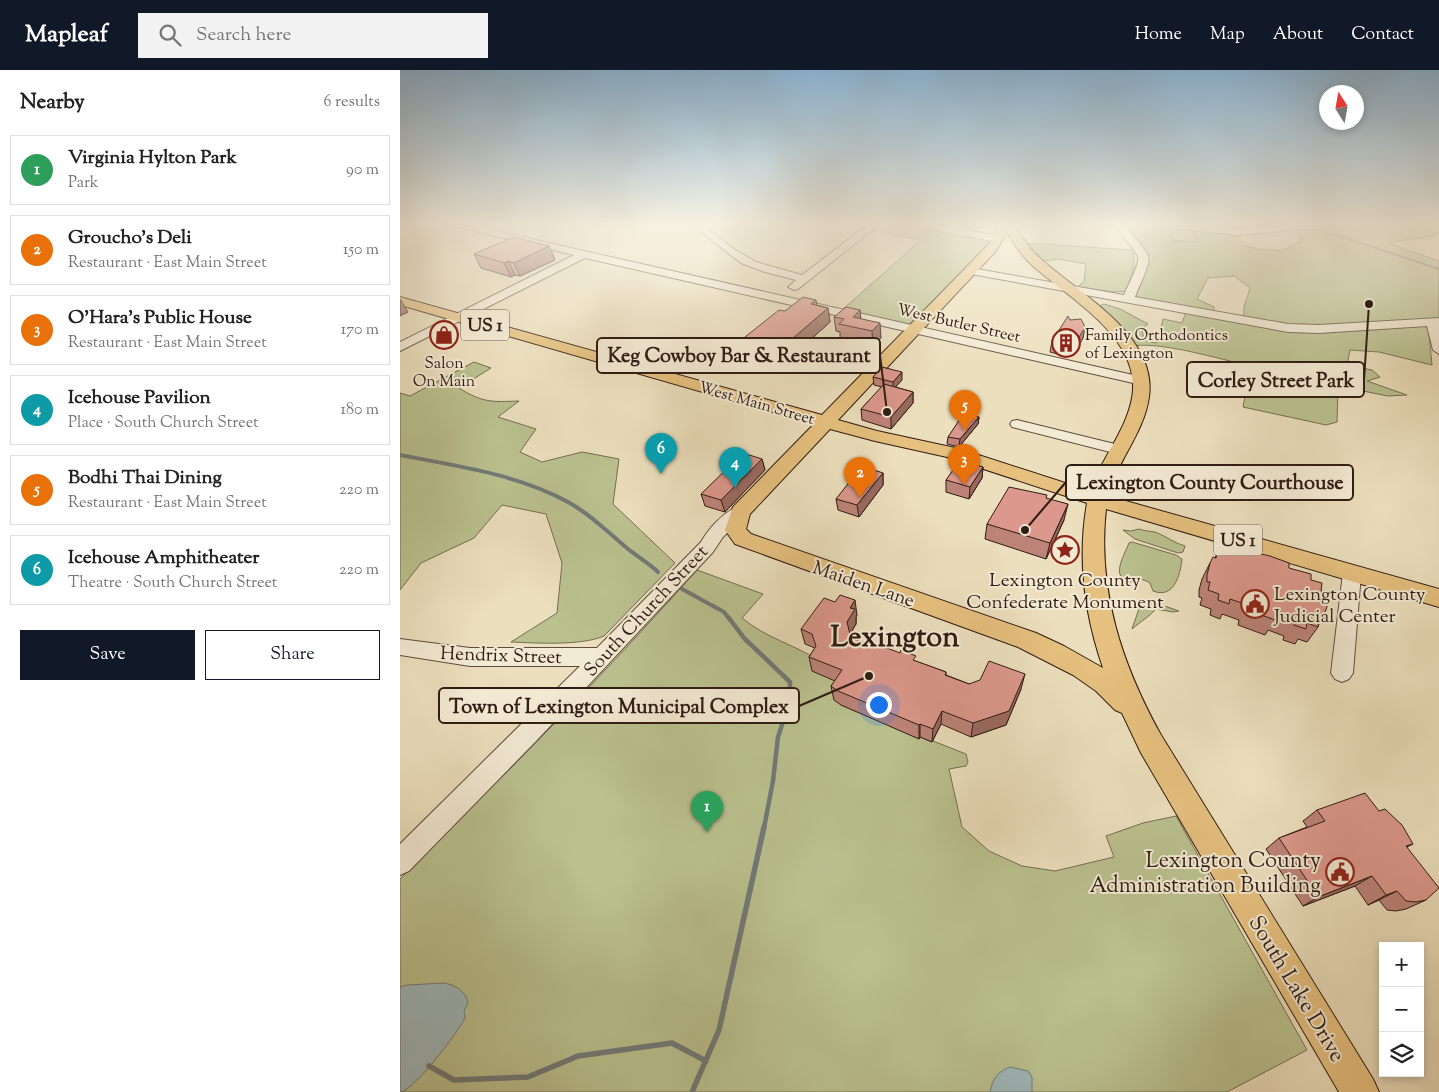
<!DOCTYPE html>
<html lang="en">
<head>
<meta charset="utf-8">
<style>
	:root { --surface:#fff; --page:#f2f2f2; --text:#222; --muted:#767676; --line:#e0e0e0; --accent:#111827 }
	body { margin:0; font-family:"Sorts Mill Goudy",serif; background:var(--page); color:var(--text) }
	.controls { position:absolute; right:15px; bottom:15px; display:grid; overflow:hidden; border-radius:0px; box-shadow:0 2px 8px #0003 }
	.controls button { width:45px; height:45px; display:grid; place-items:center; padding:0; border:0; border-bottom:1px solid var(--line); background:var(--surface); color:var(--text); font:25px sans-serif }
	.compass { position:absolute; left:919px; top:15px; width:45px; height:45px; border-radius:50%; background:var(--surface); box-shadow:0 2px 8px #0003; rotate:349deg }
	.you { position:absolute; left:478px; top:634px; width:18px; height:18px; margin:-12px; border:4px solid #fff; border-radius:50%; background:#1a73e8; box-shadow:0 0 0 8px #1a73e833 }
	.badge { display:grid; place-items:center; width:32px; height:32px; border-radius:50%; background:var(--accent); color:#fff; font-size:16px; font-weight:700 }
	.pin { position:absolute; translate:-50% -41px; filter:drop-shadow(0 1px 2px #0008) }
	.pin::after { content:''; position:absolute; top:26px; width:18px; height:15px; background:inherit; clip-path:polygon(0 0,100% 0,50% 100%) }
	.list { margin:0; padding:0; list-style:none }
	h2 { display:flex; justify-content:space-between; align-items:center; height:65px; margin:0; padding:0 20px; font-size:21px }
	h2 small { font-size:16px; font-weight:400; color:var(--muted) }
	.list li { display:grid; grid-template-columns:32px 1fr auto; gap:15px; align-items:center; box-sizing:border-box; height:70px; margin:0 10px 10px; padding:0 10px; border:1px solid var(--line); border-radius:0px }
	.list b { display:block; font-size:19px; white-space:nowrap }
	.list p { margin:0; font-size:16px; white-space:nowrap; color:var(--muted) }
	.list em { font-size:16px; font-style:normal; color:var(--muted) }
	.actions { display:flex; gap:10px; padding:15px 20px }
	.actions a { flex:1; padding:11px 0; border:1px solid var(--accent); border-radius:0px; text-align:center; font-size:18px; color:var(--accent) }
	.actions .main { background:var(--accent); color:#fff }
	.icon { flex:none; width:28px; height:28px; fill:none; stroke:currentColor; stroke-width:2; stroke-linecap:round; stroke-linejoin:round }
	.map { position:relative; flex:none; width:1039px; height:1022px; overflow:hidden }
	header { display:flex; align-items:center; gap:30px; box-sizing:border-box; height:70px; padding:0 25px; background:var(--accent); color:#fff }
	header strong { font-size:24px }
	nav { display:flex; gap:28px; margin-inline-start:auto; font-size:18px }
	.search { width:350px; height:45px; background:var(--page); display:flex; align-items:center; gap:12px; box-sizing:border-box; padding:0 18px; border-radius:0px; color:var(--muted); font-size:19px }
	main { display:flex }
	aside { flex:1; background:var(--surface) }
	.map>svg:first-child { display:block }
	.green { fill:#bac18f; stroke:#746e52 }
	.water { fill:#9fb9bd; stroke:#727a79 }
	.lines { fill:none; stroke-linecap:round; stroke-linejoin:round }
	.stream-far3 { stroke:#727a79; stroke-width:2 }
	.stream-far2 { stroke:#727a79; stroke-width:4 }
	.stream-far1 { stroke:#727a79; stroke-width:4.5 }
	.stream { stroke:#727a79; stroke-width:5.5 }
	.minor-casing { stroke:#5e4d3e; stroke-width:2 }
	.major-casing { stroke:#2f1c14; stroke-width:2 }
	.minor { fill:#f3ead4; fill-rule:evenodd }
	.major { fill:#e6c07e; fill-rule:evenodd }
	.wall { fill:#bd8378; stroke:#2f1c14 }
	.shaded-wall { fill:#9a6a62; stroke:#2f1c14 }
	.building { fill:#dc988c; stroke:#2f1c14 }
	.labels { text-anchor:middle; stroke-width:4; stroke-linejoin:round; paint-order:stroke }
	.far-street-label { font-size:16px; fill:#2f1c14; stroke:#f3ead4 }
	.far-poi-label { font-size:16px; fill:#2f1c14; stroke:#f3ead4; text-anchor:start }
	.shield { fill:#f3ead4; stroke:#6a5a4e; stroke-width:1 }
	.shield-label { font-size:18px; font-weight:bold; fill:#2f1c14 }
	.poi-label { font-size:19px; fill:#2f1c14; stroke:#f3ead4 }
	.street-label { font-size:19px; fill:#2f1c14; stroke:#f3ead4 }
	.near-poi-label { font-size:22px; fill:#2f1c14; stroke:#f3ead4; text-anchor:end }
	.near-street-label { font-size:22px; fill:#2f1c14; stroke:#f3ead4 }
	.town-label { font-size:29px; font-weight:bold; fill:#2f1c14; stroke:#f3ead4 }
	.leader { fill:none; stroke:#2f1c14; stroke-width:2 }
	.callout-dot { fill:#2f1c14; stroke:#f3ead4; stroke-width:2 }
	.callout { fill:#f3ead4; stroke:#2f1c14; stroke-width:2 }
	.callout-label { font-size:20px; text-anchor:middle; font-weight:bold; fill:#2f1c14 }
</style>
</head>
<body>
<header>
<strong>Mapleaf</strong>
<div class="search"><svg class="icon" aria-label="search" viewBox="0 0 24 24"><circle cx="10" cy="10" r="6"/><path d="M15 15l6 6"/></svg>Search here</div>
<nav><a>Home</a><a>Map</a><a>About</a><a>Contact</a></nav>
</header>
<main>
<aside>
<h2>Nearby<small>6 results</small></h2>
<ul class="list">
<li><span class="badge" style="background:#2e9e5b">1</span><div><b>Virginia Hylton Park</b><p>Park</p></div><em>90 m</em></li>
<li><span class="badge" style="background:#e8710a">2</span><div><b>Groucho's Deli</b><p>Restaurant · East Main Street</p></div><em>150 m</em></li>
<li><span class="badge" style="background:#e8710a">3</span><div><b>O'Hara's Public House</b><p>Restaurant · East Main Street</p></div><em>170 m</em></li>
<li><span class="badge" style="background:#0f9aa8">4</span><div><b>Icehouse Pavilion</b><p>Place · South Church Street</p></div><em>180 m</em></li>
<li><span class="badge" style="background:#e8710a">5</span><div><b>Bodhi Thai Dining</b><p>Restaurant · East Main Street</p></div><em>220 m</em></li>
<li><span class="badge" style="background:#0f9aa8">6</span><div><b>Icehouse Amphitheater</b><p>Theatre · South Church Street</p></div><em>220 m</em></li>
</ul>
<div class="actions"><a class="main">Save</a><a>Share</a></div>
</aside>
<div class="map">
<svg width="1039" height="1022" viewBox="0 0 1039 1022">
	<rect width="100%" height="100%" fill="#ecdfbd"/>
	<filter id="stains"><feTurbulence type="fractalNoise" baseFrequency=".004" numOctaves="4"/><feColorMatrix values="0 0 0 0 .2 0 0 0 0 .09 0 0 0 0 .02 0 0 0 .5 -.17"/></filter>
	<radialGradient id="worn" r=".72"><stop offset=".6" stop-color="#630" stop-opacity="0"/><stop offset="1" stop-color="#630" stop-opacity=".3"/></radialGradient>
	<g class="green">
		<polygon points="481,153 497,153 593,171 511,255 442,240 521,170 473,161"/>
		<polygon points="723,153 769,158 773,170 796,172 793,161 840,166 843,175 858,179 882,181 900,171 899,164 870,161 857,157 855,153 1039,153 1039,165 988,173 1039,191 1039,250 917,258 844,250 844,237 850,218 834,206 808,208 797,229 814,237 813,244 734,229 746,194"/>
		<path d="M626,173L732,180C738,193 730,208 727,221L715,222L678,217L684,211L686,194L658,189L644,191Z"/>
		<path d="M704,234L720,239L748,254L742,259L744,270L755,273L766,268L761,258L763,249L782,253L786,242L871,256L1028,254L1032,295L979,282L950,280L947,295L972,300L980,307L967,311L1007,325L988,326L938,316L937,352L926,355L843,337L851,296C822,290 755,269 729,277L691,239Z"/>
		<path d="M74,292L91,298L59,318C83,333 92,332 119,331L98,347L136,359L120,382L142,392L182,382L219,389L213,434L275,493L204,566C181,576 136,573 111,572L157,543L162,493L146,444L102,435L74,468L21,493L0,520V323L10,326Z"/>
		<path d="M739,459C744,461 749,461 755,462C766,466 774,473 785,476L783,482L778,483L735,469L723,460L731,461Z"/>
		<path d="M732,472L776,485L782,489C780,506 774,529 753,521L750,513C744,509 736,507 731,514C710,507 723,488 729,473Z"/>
		<path d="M297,500L363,524L342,548C366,568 393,574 418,590C427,597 436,607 444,614L441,635L519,668L520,667L532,672L533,671L566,684L568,692L566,696L549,699L562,757L589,781L622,796L655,801L714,787L706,766L743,753L776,746L907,980L827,1022H0V809C101,709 202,607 297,500Z"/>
		<path d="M742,530H747L779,541L773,542L756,539C749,547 741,551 732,559Z"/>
	</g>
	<g class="water">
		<path d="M44,913C55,915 66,921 68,933L64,941L65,948C58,962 14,1021 0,1022V917L7,915Z"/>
		<path d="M610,997L628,1001L632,1007V1022H590C592,1010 598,1001 610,997Z"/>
	</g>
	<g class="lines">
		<polyline class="stream-far3" points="921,160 1039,199"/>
		<g class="stream-far2">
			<path d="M0,385C56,396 117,404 168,432C190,444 209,463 228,479C238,487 249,493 258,502"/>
			<polyline points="282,519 324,542 330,550"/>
		</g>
		<polyline class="stream-far1" points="329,548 344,568 390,612 390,630 378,667 373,711 364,758"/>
		<g class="stream">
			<polyline points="29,996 54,1010 128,1007 178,986 272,973 306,991"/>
			<polyline points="292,1022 319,960 364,757"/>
		</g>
		<defs>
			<g id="minor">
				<polygon points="41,153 60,153 742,307 749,311 742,315 185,188 0,281 0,272 174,185"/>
				<polygon points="287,153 302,154 335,180 356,192 402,205 470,153 481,153 398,219 394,220 388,217 396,210 365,202 341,193 301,162"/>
				<polygon points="504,153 527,153 598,166 603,169 598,172 509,156"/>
				<path d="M715,153H725C730,166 744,175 748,186C751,194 738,218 735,227L888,254L919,255L1039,248V284L1033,280L1027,256L919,263L888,262L571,204L566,201L571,198L724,225C727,217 740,194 738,187C735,178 720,166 715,153Z"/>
				<polygon points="743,153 780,153 838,159 912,153 992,153 987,156 894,160 838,165 748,156"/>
				<polygon points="617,350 723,376 726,379 723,382 718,384 612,357 610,354 612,351"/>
				<path d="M340,436L346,438L348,442L323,467L313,482L138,669L9,801L0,805V774L180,596H70L0,585V569L70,578H197L301,472C309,458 324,441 340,436Z"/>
				<polygon points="952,496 959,498 961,503 953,603 949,609 942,612 935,609 931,603 943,503 945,498"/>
			</g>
			<path id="major" d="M597,153H612C621,166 629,179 641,189C679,224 758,265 749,327C744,363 717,391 708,426L1039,519V537L706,439C697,520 722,595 761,665L973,1009L979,1022H939L741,683L722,643L715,640L696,621L673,605L618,577L335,474L325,460L333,437L414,354L0,235V227L422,345L587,176L594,165ZM607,162C614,174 622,186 632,195C669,229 743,268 732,328C726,361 701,389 690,421L560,379L477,361L438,350L596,181ZM430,359L475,371L547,387L687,433C677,489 685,546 703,598L664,576L636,563L351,464L346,459L350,444Z"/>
		</defs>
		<use href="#minor" class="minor-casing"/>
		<use href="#major" class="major-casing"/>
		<use href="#minor" class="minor"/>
		<use href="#major" class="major"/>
	</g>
	<g class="wall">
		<polygon points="149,176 155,190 120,206 115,205 111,207 81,198 74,184"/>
		<polygon points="417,235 428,238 430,252 387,291 349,282 345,267 385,241"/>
		<polygon points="460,240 461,249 481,268 473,276 440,268 440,262 436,261 434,247"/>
		<polygon points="670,250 685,257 683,268 673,285 665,286 650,282 652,271"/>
		<polygon points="311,280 313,288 302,297 288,293 286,286"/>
		<polygon points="473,307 502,310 495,317 513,322 513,333 491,359 462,350 461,339 482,317 474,315"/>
		<polygon points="579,347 578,354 559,377 547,374 548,367"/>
		<polygon points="362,389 365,400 325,442 305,436 301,424"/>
		<polygon points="583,397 582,408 569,429 546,422 546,410"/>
		<polygon points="483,403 483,415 459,447 438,440 436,429"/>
		<polygon points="647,428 664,450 646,489 585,469 587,454"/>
		<polygon points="830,479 850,486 852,482 889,498 911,510 921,521 922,549 919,554 918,557 907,572 898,569 895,574 883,570 884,566 868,560 865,565 838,555 839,550 822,544 820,549 810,545 811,539 800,535 802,528 799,527 799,520 802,509 810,493 815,488 818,481 827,484"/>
		<polygon points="457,545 456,547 456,554 450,564 451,568 546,602 546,605 569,614 621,619 606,655 571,667 541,654 532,672 520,667 519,669 441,635 434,630 431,616 435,611 412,601 409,587 415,578 405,574 401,559"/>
		<polygon points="917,740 979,741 1013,774 1007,777 1026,830 1006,839 996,841 987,840 979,830 968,835 955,816 903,836 866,779 879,768 907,757 903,751"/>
	</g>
	<g class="shaded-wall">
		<polygon points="149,176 155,190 120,206 114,193"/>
		<polygon points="108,191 115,205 111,207 104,193"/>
		<polygon points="0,229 8,242 0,246"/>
		<polygon points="416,230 418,244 411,234"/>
		<polygon points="428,238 430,252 387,291 384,276"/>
		<polygon points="460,240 461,254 453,247"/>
		<polygon points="480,253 481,268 473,276 472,261"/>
		<polygon points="685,257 683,268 673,285 665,286 667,275"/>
		<polygon points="311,280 313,288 302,297 300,290"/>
		<polygon points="502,302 502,310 493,320 493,312"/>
		<polygon points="513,322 513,333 491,359 491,347"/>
		<polygon points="579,347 578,354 559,377 560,369"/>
		<polygon points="362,389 365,400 325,442 321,430"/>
		<polygon points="583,397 582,408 569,429 570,417"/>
		<polygon points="483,403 483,415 459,447 457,435"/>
		<polygon points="668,434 664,450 646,489 650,473"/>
		<polygon points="455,530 457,545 456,547 456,554 449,566 447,552 450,538"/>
		<polygon points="625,604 621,619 606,655 571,667 573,653"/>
		<polygon points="542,641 541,654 532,672 533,659"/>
		<polygon points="520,654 520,667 519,669 519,655"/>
		<polygon points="972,806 955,816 903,836 918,827"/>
		<polygon points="997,821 979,830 968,835 986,825"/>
	</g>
	<g class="building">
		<polygon points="114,167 149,176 114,193 108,191 104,193 74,184"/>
		<polygon points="403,227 416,230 411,234 428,238 384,276 345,267 379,240 385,241"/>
		<polygon points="446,237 460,240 453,247 480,253 472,261 439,254 444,249 434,247"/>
		<polygon points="668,246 670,250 681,249 685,257 675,274 667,275 652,271"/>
		<polygon points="482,297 502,302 493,312 473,307"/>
		<polygon points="484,314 513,322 491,347 461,339"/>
		<polygon points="564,343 579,347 560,369 548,367"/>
		<polygon points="343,383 362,389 321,430 301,424"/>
		<polygon points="560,390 583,397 570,417 546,410"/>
		<polygon points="462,396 483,403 457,435 436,429"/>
		<polygon points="609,417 647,425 646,428 668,434 650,473 587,454"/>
		<polygon points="830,479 851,486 852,482 870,486 889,493 889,498 911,504 911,510 922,513 921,521 925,522 927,537 922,549 919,548 918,557 907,553 906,559 894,555 895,551 876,545 875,550 848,540 848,535 830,529 829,534 818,530 819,524 808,520 810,512 807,512 807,505 810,493 813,487 816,488 818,481 829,484"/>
		<polygon points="440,525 455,530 450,538 455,539 447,552 451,568 468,574 469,571 500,583 501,580 516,586 513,590 546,602 545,605 569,614 580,610 589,591 625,604 609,641 573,653 542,641 533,659 520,654 519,655 438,621 431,616 442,600 409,587 416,576 412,564 401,559 424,528 435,532"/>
		<polygon points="965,723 979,741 985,739 1002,755 1013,774 1006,776 1039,818 1026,830 1016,832 1006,831 997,821 986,825 972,806 918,827 879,768 925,751 917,740"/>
	</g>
	<linearGradient id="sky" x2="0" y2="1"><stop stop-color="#8bb6d7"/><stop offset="0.52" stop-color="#f6f1e1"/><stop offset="1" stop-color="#f6f1e1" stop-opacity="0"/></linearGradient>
	<rect width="1039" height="296" fill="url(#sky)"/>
	<defs>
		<symbol id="shop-ring" viewBox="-11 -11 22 22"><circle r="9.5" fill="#f3ead4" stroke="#8f2418" stroke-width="1.5"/><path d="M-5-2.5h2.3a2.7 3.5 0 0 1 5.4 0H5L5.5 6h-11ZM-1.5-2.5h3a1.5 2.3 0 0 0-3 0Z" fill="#8f2418"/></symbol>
		<symbol id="building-ring" viewBox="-11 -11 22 22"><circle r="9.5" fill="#f3ead4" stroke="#8f2418" stroke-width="1.5"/><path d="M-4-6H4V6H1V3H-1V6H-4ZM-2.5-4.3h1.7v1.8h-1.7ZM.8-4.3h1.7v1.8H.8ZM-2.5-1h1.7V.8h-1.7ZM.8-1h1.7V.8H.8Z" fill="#8f2418"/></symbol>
		<symbol id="sight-ring" viewBox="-11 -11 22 22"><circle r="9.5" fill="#f3ead4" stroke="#8f2418" stroke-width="1.5"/><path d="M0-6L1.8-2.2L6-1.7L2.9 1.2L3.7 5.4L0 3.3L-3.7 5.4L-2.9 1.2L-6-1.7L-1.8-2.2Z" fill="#8f2418"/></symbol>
		<symbol id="civic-ring" viewBox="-11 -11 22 22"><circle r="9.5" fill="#f3ead4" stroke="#8f2418" stroke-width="1.5"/><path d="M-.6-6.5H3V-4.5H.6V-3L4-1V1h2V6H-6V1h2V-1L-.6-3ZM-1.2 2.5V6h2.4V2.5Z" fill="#8f2418"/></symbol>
	</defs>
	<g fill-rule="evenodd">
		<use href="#shop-ring" x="28" y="249" width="32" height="32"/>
		<use href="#building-ring" x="650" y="257" width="32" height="32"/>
		<use href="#sight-ring" x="649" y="464" width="32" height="32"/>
		<use href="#civic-ring" x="839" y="518" width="32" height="32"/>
		<use href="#civic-ring" x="924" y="786" width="32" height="32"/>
	</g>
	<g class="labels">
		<g class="far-street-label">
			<text transform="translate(559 252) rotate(13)" y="6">West Butler Street</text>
			<text transform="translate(357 332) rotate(16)" y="6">West Main Street</text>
		</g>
		<g class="far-poi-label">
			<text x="685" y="270">Family Orthodontics<tspan x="685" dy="18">of Lexington</tspan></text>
			<text x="44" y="298" text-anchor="middle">Salon<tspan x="44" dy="18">On Main</tspan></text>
		</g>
		<g class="shield">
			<rect x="61" y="239.5" width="48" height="31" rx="4"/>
			<rect x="814" y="454.5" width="48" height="31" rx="4"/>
		</g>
		<g class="shield-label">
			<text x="85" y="261">US 1</text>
			<text x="838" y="476">US 1</text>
		</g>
		<g class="poi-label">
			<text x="665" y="516">Lexington County<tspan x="665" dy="22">Confederate Monument</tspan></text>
			<text x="874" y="530" text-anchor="start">Lexington County<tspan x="874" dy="22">Judicial Center</tspan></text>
		</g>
		<g class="street-label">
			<text transform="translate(464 513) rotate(19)" y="7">Maiden Lane</text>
			<text transform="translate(245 540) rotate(-47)" y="7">South Church Street</text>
			<text transform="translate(101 584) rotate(2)" y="7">Hendrix Street</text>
		</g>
		<g class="near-poi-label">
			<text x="921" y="797">Lexington County<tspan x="921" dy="25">Administration Building</tspan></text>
		</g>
		<g class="near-street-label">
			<text transform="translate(898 918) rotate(59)" y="8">South Lake Drive</text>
		</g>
		<g class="town-label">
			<text x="495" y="576">Lexington</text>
		</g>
	</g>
	<path class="leader" d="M487 342L480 285M969 234L964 310M625 460L666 412M469 606L399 636"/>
	<g class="callout-dot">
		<circle cx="487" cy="342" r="5"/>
		<circle cx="969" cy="234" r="5"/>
		<circle cx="625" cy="460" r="5"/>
		<circle cx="469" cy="606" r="5"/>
	</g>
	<g class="callout">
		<rect x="197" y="268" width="283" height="35" rx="5"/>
		<rect x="787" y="292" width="177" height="35" rx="5"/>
		<rect x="666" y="395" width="287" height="35" rx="5"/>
		<rect x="39" y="618" width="360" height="35" rx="5"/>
	</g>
	<g class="callout-label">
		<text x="339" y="292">Keg Cowboy Bar &amp; Restaurant</text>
		<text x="876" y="317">Corley Street Park</text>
		<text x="810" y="419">Lexington County Courthouse</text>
		<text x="219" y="643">Town of Lexington Municipal Complex</text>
	</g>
	<rect width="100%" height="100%" filter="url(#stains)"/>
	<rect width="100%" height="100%" fill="url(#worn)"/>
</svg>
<div class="controls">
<button>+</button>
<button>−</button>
<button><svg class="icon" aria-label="layers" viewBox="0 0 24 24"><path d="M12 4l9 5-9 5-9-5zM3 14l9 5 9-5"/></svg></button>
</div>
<svg class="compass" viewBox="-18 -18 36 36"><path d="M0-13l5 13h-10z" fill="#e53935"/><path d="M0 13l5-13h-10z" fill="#767676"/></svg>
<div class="you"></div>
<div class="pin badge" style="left:307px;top:762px;background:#2e9e5b">1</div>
<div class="pin badge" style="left:460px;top:428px;background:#e8710a">2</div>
<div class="pin badge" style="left:564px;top:415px;background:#e8710a">3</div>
<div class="pin badge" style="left:335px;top:418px;background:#0f9aa8">4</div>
<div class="pin badge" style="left:565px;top:361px;background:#e8710a">5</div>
<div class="pin badge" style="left:261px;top:404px;background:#0f9aa8">6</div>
</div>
</main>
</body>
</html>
